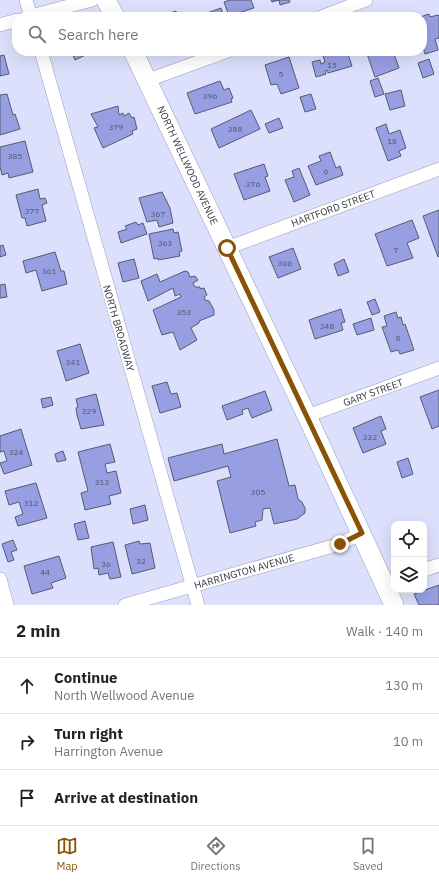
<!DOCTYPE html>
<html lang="en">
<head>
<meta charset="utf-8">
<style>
	:root { --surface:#fff; --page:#f6f6f6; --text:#222; --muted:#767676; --line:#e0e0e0; --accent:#895204 }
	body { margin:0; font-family:"IBM Plex Sans",sans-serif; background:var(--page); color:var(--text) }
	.controls { position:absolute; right:12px; bottom:12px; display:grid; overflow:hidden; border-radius:8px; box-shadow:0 4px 16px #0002 }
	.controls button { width:36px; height:36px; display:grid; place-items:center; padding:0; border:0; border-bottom:1px solid var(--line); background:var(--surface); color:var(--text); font:20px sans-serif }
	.stop { position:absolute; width:12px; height:12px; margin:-9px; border:3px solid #895204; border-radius:50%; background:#fff }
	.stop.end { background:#895204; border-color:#fff; box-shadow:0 1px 4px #0008 }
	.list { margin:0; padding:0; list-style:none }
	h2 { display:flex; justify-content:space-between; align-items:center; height:52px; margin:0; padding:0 16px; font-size:17px }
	h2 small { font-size:13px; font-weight:400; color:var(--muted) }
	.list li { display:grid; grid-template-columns:26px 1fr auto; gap:12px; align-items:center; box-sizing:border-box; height:56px; padding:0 16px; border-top:1px solid var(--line) }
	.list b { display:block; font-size:15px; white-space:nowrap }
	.list p { margin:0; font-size:13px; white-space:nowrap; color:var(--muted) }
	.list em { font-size:13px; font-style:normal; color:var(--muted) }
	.icon { flex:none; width:22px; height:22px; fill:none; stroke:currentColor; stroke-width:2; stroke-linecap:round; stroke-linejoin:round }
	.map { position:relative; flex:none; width:439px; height:605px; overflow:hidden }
	.search { position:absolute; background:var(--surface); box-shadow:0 4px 16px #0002; left:12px; right:12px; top:12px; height:44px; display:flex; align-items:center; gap:10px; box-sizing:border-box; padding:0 14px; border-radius:16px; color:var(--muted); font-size:15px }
	.sheet { height:220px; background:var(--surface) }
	nav { display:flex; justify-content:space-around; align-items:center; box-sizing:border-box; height:56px; border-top:1px solid var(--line); background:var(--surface); font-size:11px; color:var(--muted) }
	nav a { display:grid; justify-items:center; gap:2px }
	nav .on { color:var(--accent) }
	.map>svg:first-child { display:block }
	.building { fill:#979fe2; stroke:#565a71 }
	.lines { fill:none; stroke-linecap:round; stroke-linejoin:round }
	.minor-casing { stroke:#999eb7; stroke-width:14 }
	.secondary-casing { stroke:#999eb7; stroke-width:20 }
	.minor { stroke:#fff; stroke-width:13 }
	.secondary { stroke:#fff; stroke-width:19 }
	.route { stroke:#895204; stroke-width:5 }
	.labels { text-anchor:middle; stroke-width:4; stroke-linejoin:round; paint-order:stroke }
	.number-label { font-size:8px; fill:#4e526a }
	.street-label { font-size:10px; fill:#363842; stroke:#fff }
</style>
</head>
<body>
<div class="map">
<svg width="439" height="605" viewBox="0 0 439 605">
	<rect width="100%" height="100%" fill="#dce0fc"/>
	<g class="building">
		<polygon points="230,0 251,0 254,8 229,16 224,2"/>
		<polygon points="271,0 289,0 290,2 280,5 279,0 272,2"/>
		<polygon points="221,8 224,17 208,17 207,13"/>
		<polygon points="176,11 178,16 183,15 184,17 157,17"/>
		<polygon points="429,14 430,17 438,15 439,16 439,38 435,39 438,50 425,54 422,44 422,17 420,17"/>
		<polygon points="67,51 94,51 75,60 72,53 69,54"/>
		<polygon points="329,51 347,51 352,66 328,73 327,70 325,71 326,74 316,77 312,62 320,60 321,64 325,62 322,53"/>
		<polygon points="366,51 393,51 399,68 375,77"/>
		<polygon points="4,55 9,74 0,76 0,56"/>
		<polygon points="289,57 299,88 281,94 277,84 271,85 265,65"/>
		<polygon points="429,59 434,74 423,78 418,63"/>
		<polygon points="378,78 384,94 375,97 370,81"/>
		<polygon points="220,81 224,90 229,88 233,98 231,99 232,102 195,114 187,93"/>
		<polygon points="401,90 405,106 390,110 385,94"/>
		<polygon points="7,94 13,115 15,114 20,129 0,135 0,95"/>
		<polygon points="311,94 316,109 305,112 300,97"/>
		<polygon points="118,106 119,115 123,113 124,116 129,113 132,118 134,117 137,129 132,131 133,134 103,148 94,128 98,127 91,114"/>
		<polygon points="251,110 260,129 219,148 211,129"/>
		<polygon points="279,118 283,128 269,133 265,124"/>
		<polygon points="386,124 389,134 400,130 406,148 399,151 401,156 388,161 376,128"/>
		<polygon points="25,141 33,172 9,178 8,173 2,175 0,166 0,147"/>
		<polygon points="330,152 336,168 340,166 343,175 316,185 308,166 321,161 319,156"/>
		<polygon points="264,164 268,176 265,177 270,191 244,200 234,174"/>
		<polygon points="299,168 310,195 294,202 285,180 294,177 292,171"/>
		<polygon points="38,189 40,199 45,198 47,203 42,205 46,221 27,226 25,218 22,218 16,195"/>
		<polygon points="162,192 170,208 173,223 159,227 157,220 147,222 139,198"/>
		<polygon points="439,210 439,256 438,257 423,216"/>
		<polygon points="412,220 419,238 407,243 413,258 387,266 375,234"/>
		<polygon points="136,222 138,225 143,223 147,234 121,243 118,232 127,229 125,226"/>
		<polygon points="173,229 174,233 178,232 182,251 179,252 180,256 158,260 158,258 154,259 149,234"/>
		<polygon points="3,245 6,255 0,257 0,246"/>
		<polygon points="293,248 301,269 278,278 269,257"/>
		<polygon points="55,252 61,271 64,271 67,284 42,291 36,270 26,273 23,261"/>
		<polygon points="134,259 139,278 123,282 118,263"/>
		<polygon points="344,259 349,272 338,276 334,264"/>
		<polygon points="185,271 188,272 190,277 195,276 198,280 193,283 195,287 200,287 200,289 204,288 207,295 204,297 205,300 209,301 214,310 214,315 199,321 199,323 191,328 197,340 180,350 173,332 162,335 153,310 181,297 180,294 175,296 173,288 148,301 141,281 157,274 160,282"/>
		<polygon points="5,284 7,297 0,298 0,285"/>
		<polygon points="375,299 380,312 372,315 367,302"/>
		<polygon points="341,309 345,322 341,323 343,330 315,339 309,320"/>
		<polygon points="396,312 398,318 401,317 403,325 405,324 414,350 400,354 398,350 391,352 382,327 387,326 384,316"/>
		<polygon points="371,318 374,330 357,335 353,324"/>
		<polygon points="80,344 89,373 66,381 57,351"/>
		<polygon points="167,382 171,394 177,393 181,407 160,413 152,386"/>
		<polygon points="439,390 439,426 432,429 420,397"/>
		<polygon points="265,391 272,410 252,418 248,408 242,410 243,414 227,420 222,406"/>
		<polygon points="96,394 104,425 81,429 77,415 76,408 78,407 76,399"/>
		<polygon points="51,397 53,405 43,408 41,399"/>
		<polygon points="381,416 386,429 381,431 386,444 363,453 353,428"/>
		<polygon points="21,429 32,465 4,474 0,463 7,461 4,451 0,452 0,436"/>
		<polygon points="277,439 289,486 295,485 298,499 302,502 305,508 305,513 297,519 274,524 270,508 263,509 262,520 255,522 256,526 230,533 217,481 231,477 228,466 174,481 168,458 222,444 224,454"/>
		<polygon points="110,444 115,462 105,464 107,473 116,471 121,493 109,496 111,504 85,510 81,493 88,491 78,452"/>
		<polygon points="63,451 66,460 57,462 55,454"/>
		<polygon points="408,458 413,474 402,478 397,462"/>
		<polygon points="36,483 47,518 18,526 15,517 23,514 19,502 9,505 5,491"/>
		<polygon points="145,505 148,520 133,524 130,509"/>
		<polygon points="85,521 89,538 78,540 74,524"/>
		<polygon points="13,540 17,550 11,552 14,560 8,562 2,544"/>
		<polygon points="139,541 140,544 150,543 155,568 132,574 125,545"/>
		<polygon points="113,542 121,577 110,579 108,573 99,575 98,568 94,569 91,547"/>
		<polygon points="59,556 66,578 51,583 53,588 32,594 24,566"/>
		<polygon points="439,585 439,605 419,605 414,594"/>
	</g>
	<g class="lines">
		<defs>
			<g id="minor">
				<polyline points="26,0 31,17"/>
				<polyline points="27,17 92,0"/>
				<polyline points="321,17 366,0"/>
				<polyline points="0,25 17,20"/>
				<polyline points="41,51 198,605"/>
				<polyline points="148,80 228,51"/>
				<polyline points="227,248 439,169"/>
				<polyline points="307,416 439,368"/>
				<polyline points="424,570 439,565"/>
				<polyline points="0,579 7,605"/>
				<polyline points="125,605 340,544 362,533"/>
			</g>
			<g id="secondary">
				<polyline points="106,0 115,17"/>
				<polyline points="133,51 307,416 394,605"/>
			</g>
		</defs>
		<use href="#minor" class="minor-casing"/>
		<use href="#secondary" class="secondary-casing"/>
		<use href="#minor" class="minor"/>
		<use href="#secondary" class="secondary"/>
	</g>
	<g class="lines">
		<polyline class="route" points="227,248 362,533 340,544"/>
	</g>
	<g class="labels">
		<g class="number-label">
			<text x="332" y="68">15</text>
			<text x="281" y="77">5</text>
			<text x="210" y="99">396</text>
			<text x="116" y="130">379</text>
			<text x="235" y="132">388</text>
			<text x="392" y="144">18</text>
			<text x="15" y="159">385</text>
			<text x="326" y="174">6</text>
			<text x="253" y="187">376</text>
			<text x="32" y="214">377</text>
			<text x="158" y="217">367</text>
			<text x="165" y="246">363</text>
			<text x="396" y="253">7</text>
			<text x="285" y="266">366</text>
			<text x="49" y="274">361</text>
			<text x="184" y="315">353</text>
			<text x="327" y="329">348</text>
			<text x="398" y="341">8</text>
			<text x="73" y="365">341</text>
			<text x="89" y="414">329</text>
			<text x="370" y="440">332</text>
			<text x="16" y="455">324</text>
			<text x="102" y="485">313</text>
			<text x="258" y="495">305</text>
			<text x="31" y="506">312</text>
			<text x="141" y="564">32</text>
			<text x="106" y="567">36</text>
			<text x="45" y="575">44</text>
		</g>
		<g class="street-label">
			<text transform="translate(188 165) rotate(65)" y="4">NORTH WELLWOOD AVENUE</text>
			<text transform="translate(333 208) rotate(-20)" y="4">HARTFORD STREET</text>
			<text transform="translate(119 328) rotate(74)" y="4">NORTH BROADWAY</text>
			<text transform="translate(373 392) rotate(-20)" y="4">GARY STREET</text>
			<text transform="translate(244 571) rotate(-16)" y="4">HARRINGTON AVENUE</text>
		</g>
	</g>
</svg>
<div class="controls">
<button><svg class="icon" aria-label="locate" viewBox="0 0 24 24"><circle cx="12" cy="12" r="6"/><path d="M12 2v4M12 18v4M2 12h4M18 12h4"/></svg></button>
<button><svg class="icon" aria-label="layers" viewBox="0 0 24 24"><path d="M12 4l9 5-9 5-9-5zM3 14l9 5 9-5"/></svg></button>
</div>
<div class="stop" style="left:227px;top:248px"></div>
<div class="stop end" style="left:340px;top:544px"></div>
<div class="search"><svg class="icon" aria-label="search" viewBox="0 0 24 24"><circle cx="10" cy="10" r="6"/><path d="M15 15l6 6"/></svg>Search here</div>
</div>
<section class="sheet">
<h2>2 min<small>Walk · 140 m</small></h2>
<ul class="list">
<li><svg class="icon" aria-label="ahead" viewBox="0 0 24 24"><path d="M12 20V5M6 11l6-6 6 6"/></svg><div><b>Continue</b><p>North Wellwood Avenue</p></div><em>130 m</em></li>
<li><svg class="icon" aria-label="right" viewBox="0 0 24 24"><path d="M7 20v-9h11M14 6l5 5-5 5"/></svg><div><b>Turn right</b><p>Harrington Avenue</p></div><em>10 m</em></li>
<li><svg class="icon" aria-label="arrive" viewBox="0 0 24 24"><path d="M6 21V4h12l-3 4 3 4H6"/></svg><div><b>Arrive at destination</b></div></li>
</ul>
</section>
<nav>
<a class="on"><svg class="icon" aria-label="map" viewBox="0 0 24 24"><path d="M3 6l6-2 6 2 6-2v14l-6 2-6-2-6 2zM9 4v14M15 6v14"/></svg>Map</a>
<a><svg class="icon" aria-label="directions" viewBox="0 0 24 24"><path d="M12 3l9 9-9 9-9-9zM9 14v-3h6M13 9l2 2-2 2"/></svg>Directions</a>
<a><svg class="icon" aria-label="saved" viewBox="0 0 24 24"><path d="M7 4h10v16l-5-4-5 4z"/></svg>Saved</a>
</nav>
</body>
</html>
